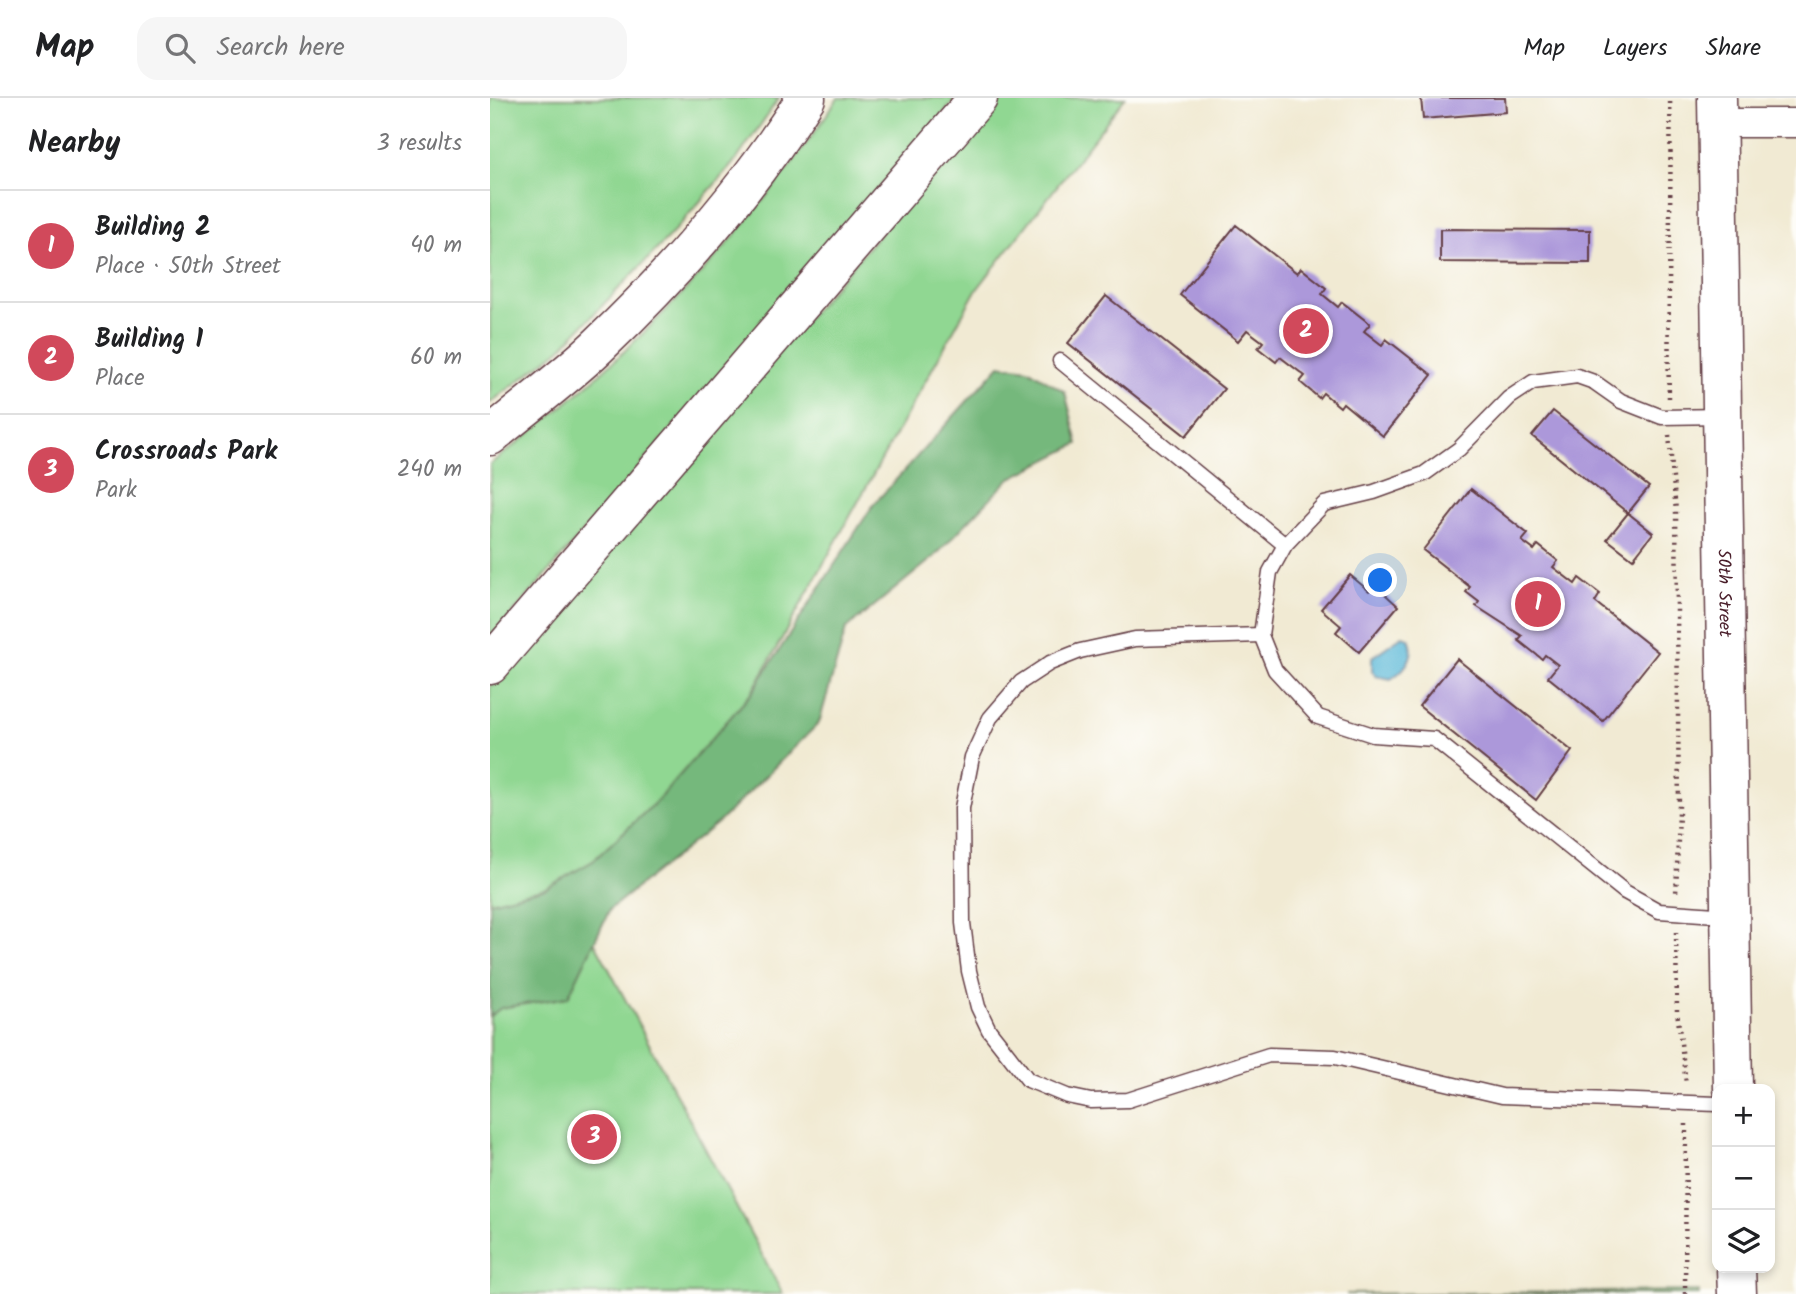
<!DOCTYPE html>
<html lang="en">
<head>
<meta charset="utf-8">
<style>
	:root { --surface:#fff; --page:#f6f6f6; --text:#202124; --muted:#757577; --line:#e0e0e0; --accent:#d1495b }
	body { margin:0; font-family:Kalam,sans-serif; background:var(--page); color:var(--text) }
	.controls { position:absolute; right:21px; bottom:21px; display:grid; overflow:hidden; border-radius:14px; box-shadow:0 4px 10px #0003 }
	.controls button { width:63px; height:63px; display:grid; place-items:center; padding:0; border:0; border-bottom:2px solid var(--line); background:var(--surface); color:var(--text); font:35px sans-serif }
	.you { position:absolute; left:891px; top:483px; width:24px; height:24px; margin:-18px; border:5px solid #fff; border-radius:50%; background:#1a73e8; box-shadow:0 0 0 10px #1a73e833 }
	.badge { display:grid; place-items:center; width:46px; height:46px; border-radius:50%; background:var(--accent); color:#fff; font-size:23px; font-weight:700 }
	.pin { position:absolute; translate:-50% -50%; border:4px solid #fff; box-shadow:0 2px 7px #0006 }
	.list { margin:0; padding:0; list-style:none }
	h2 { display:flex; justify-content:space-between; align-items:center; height:91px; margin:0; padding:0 28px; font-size:30px }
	h2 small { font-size:23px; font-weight:400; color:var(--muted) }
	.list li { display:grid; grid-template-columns:46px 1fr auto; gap:21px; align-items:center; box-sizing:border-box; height:112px; padding:0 28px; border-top:2px solid var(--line) }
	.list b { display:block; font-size:26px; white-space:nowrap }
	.list p { margin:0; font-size:23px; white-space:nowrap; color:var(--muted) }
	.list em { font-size:23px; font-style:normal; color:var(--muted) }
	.icon { flex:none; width:38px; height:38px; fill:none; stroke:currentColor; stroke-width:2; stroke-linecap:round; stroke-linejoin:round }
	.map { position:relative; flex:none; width:1306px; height:1196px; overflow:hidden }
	header { display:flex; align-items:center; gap:42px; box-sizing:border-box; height:98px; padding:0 35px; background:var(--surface); border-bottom:2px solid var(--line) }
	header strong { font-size:33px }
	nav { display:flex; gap:38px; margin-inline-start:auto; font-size:24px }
	.search { width:490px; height:63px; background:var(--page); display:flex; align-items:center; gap:18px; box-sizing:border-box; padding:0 24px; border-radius:21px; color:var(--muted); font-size:26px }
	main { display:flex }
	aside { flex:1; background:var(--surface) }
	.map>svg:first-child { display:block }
	.green { fill:#90d792; stroke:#6d7b5e; stroke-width:2 }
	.forest { fill:#74b87c; stroke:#5f6c54; stroke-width:2 }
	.water { fill:#5bb9d9; stroke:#526c82; stroke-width:2 }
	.building { fill:#ac98da }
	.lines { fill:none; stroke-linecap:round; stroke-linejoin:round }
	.service-casing { stroke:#633d44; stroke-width:17 }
	.minor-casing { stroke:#633d44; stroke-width:31 }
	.secondary-casing { stroke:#633d44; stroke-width:41 }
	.motorway-casing { stroke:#633d44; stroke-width:41 }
	.path { stroke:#633d44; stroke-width:4.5; stroke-dasharray:2 5; stroke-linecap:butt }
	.service { stroke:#fff; stroke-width:14 }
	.minor { stroke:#fff; stroke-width:28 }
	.secondary { stroke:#fff; stroke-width:38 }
	.motorway { stroke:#fff; stroke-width:38 }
	.labels { text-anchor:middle; stroke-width:6; stroke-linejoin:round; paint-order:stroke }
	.street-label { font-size:18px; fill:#4a1f2b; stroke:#fdfcf7 }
</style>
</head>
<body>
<header>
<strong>Map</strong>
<div class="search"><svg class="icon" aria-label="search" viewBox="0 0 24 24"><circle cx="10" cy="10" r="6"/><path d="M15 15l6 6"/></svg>Search here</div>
<nav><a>Map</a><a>Layers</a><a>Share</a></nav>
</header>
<main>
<aside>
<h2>Nearby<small>3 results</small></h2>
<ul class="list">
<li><span class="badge">1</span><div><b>Building 2</b><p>Place · 50th Street</p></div><em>40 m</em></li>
<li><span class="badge">2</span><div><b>Building 1</b><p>Place</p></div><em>60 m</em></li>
<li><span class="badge">3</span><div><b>Crossroads Park</b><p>Park</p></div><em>240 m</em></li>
</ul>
</aside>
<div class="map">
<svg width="1306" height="1196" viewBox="0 0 1306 1196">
	<rect width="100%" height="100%" fill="#fdfcf7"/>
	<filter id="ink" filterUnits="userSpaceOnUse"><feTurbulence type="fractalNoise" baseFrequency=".0143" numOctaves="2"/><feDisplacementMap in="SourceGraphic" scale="14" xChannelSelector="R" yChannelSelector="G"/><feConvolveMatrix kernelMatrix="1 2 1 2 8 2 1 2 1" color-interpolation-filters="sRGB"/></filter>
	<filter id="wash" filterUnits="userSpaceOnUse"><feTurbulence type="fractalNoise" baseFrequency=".00686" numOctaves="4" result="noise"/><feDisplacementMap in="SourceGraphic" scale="28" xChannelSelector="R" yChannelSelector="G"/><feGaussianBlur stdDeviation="1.57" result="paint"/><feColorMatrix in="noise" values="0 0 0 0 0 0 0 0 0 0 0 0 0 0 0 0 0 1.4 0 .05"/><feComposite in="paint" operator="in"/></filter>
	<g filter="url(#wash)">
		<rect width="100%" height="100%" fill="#f1ead3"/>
		<g class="green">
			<polygon points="0,0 289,0 247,61 180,138 69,252 0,305"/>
			<path d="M348,0H467L0,542V366C138,263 253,143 348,0Z"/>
			<polygon points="507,0 635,0 485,194 261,596 169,701 103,763 57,790 0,804 0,588"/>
			<polygon points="89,815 293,1196 0,1196 0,882"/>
			<polygon points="1209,1193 1209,1196 856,1196"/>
		</g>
		<polygon class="forest" points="510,267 538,271 575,294 588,346 519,381 444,459 356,531 329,625 230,723 120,811 78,899 11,910 0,918 0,804 56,790 103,763 169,701 261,596 383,407"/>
		<path class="water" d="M912,538L919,540C927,558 916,571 901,581L886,578L882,573V559Z"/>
		<g id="blocks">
			<g class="building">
				<polygon points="931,0 1015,0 1016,14 933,21"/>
				<polygon points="746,127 807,175 811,170 836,190 832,196 848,209 852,204 880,226 874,233 892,247 896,241 942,277 893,338 853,305 850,309 833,295 829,300 810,284 815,278 790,259 786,264 768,250 773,244 757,232 748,243 690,197"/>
				<polygon points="950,131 1100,132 1100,165 950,164"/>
				<polygon points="616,198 734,291 696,338 578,245"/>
				<polygon points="1063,313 1159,389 1138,415 1042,338"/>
				<polygon points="981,391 1038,436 1032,443 1044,452 1048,447 1068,463 1063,469 1085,486 1089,480 1110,496 1105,504 1168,554 1113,623 1058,579 1068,567 1055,557 1052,561 1028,542 1032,538 986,508 989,504 976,494 980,489 933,452"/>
				<polygon points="1138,415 1163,435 1143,461 1117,441"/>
				<polygon points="860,477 879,493 885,487 908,508 869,554 846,534 851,528 831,511"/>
				<polygon points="967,561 1082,653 1046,702 929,608"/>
			</g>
		</g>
	</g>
	<g filter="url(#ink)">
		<use href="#blocks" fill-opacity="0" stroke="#633d44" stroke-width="2"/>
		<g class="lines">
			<defs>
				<g id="service">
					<polyline points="570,263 795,447"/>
					<polyline points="1232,318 1172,319 1131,303 1104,284 1087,278 1043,284 1019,300 969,351 934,376 884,394 834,406 795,447 780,474 771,537 785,572 828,619 883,637 944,641 1135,794 1169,813 1240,818"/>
					<polyline points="771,537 645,541 590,553 560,565 531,584 500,620 482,659 472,710 473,825 479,873 488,909 499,932 538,982 577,998 601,1003 638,1002 779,957 845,959 1012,998 1227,1006"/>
				</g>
				<polyline id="minor" points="1227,25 1306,25"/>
				<g id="secondary">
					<path id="s1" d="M1227,0L1243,991"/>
					<polyline points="1246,1170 1247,1196"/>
				</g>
				<g id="motorway">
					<path d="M0,338C35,309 73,281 107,249C185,175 258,91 316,0"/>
					<polyline points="0,567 488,0"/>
				</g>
			</defs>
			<use href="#service" class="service-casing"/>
			<use href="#minor" class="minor-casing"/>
			<use href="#secondary" class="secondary-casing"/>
			<use href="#motorway" class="motorway-casing"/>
			<g class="path">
				<path d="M1179,300C1177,200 1182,101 1180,0"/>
				<polyline points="1179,337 1186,413 1189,713 1186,797"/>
				<polyline points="1186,834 1187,913 1196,985"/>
				<polyline points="1195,1196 1196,1022"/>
			</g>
			<use href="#service" class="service"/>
			<use href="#minor" class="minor"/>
			<use href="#secondary" class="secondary"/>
			<use href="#motorway" class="motorway"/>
		</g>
	</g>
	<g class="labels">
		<g class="street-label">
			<text dy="6" stroke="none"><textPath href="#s1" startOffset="495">50th Street</textPath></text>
		</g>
	</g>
</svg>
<div class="controls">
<button>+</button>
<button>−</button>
<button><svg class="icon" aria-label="layers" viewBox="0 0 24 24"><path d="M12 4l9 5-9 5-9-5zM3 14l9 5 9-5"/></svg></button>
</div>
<div class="you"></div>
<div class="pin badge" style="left:1048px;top:506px">1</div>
<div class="pin badge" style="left:816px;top:233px">2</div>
<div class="pin badge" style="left:104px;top:1039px">3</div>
</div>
</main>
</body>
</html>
